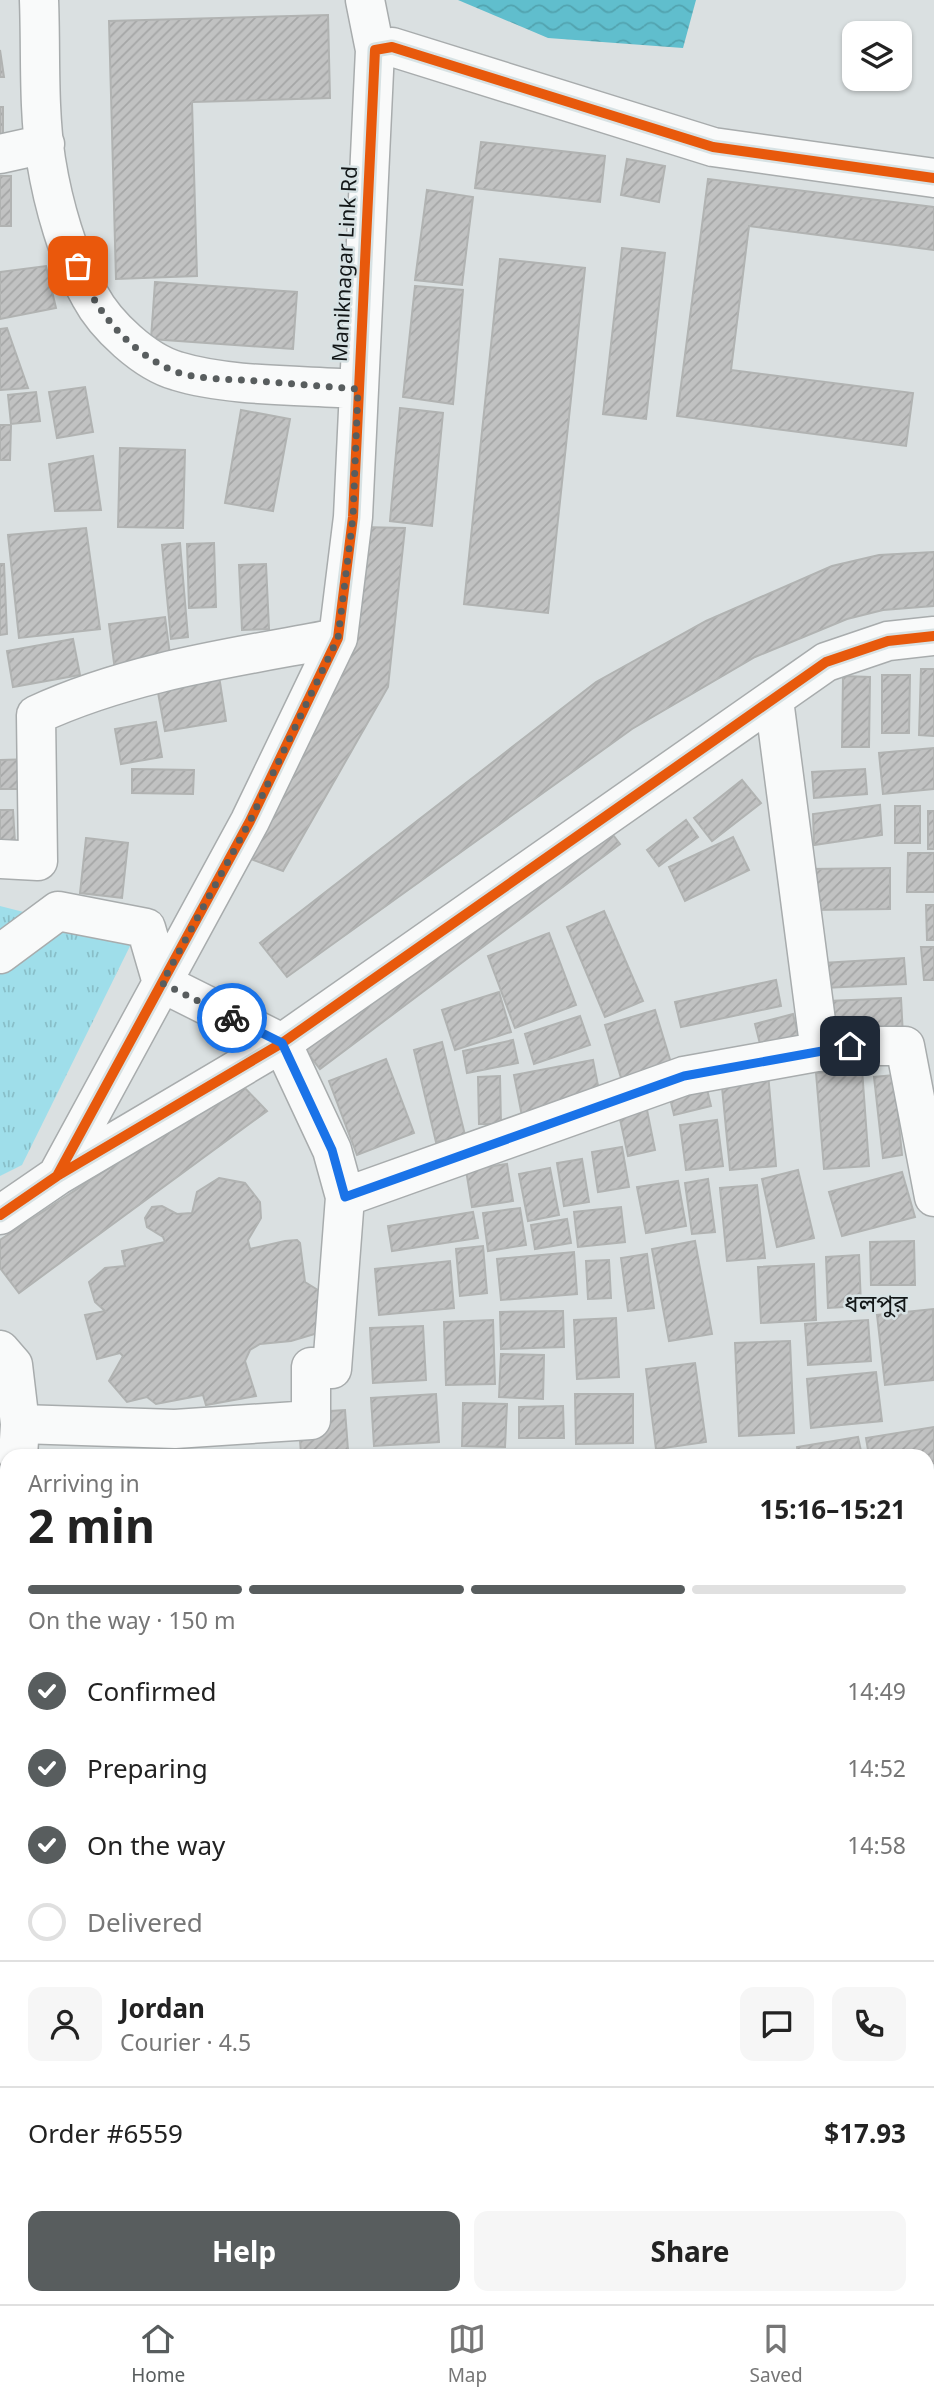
<!DOCTYPE html>
<html lang="en">
<head>
<meta charset="utf-8">
<style>
  :root { --surface:#fff; --page:#f6f6f6; --text:#222; --muted:#767676; --line:#e0e0e0; --accent:#585d5e }
  body { margin:0; font-family:"Noto Sans","Noto Sans Bengali",sans-serif; background:var(--page); color:var(--text); height:100vh; display:flex; flex-direction:column; font-size:26px; white-space:nowrap }
  * { box-sizing:border-box; margin:0 }
  p { font-size:23px; color:var(--muted) }
  .icon { flex:none; width:38px; height:38px; fill:none; stroke:currentColor; stroke-width:2; stroke-linecap:round; stroke-linejoin:round }
  .map { position:relative; flex:1; overflow:hidden }
  .sheet { position:absolute; left:0px; top:1449px; width:934px; height:856px; display:flex; flex-direction:column; background:var(--surface); border-radius:21px 21px 0 0; box-shadow:0 2px 5px #0004 }
  .sheet>* { flex:none }
  .controls { position:absolute; left:842px; top:21px; display:grid; gap:14px }
  .controls a { display:grid; place-items:center; width:70px; height:70px; border-radius:14px; background:var(--surface); box-shadow:0 2px 5px #0004; font-size:35px }
  .pin { position:absolute; display:grid; place-items:center; width:60px; height:60px; color:#fff; margin:-30px; border-radius:14px; box-shadow:0 4px 10px #0006 }
  .courier { position:absolute; display:grid; place-items:center; width:70px; height:70px; margin:-35px; border:5px solid #1a73e8; border-radius:50%; background:#fff; color:#222; box-shadow:0 2px 9px #0007 }
  .headline em { font-style:normal; font-weight:700 }
  .headline div { display:flex; flex-direction:column-reverse }
  .headline { display:flex; align-items:center; justify-content:space-between; height:119px; padding:0 28px }
  h1 { font-size:46px; font-weight:700; line-height:52px }
  .bar { display:grid; grid-template-columns:repeat(4,1fr); gap:10px 7px; align-content:center; height:84px; padding:0 28px }
  .bar i { height:9px; border-radius:5px; background:var(--line) }
  .bar .selected { background:var(--accent) }
  .bar p { grid-column:span 4 }
  .line { display:flex; align-items:center; gap:18px; padding:0 28px; border-top:2px solid var(--line) }
  .line div { flex:1 }
  .round { display:grid; place-items:center; flex:none; width:74px; height:74px; border-radius:14px; background:var(--page) }
  ol { padding:0 28px; list-style:none }
  li { display:flex; align-items:center; gap:21px; height:77px }
  li p { margin-inline-start:auto }
  li .icon { padding:7px; border-radius:50%; background:var(--accent); color:#fff; stroke-width:4 }
  li:last-child { color:var(--muted) }
  li i { width:38px; height:38px; border:4px solid var(--line); border-radius:50% }
  .cta { display:flex; gap:14px; margin-top:auto; padding:14px 28px }
  .cta a { flex:1; height:80px; border-radius:14px; background:var(--accent); color:#fff; font-size:28px; font-weight:700; line-height:80px; text-align:center }
  .cta a+a { background:var(--page); color:var(--text) }
  .tab-bar { display:flex; justify-content:space-around; align-items:center; height:98px; border-top:2px solid var(--line); background:var(--surface); font-size:19px; color:var(--muted) }
  .tab-bar a { display:grid; justify-items:center; gap:4px }
  .tab-bar .selected { color:var(--accent) }
  .map>svg:first-child { display:block }
</style>
</head>
<body>
<div class="map">
<svg width="934" height="2304" viewBox="0 0 934 2304">
  <defs>
    <pattern id="grass-tufts" width="24" height="20" patternUnits="userSpaceOnUse" patternTransform="scale(1.75)"><rect width="24" height="20" fill="#9fdeea"/><path d="M3 7l-1-3M5 7V3M7 7l1-3M15 17l-1-3M17 17v-4M19 17l1-3" fill="none" stroke="#88bec8"/></pattern>
    <pattern id="water-waves" width="16" height="10" patternUnits="userSpaceOnUse" patternTransform="scale(1.75)"><rect width="16" height="10" fill="#60becd"/><path d="M0 5q4-4 8 0t8 0" fill="none" stroke="#52a3af"/></pattern>
    <pattern id="building-hatch" width="6" height="6" patternUnits="userSpaceOnUse" patternTransform="scale(1.75)"><rect width="6" height="6" fill="#c1c2c2"/><path d="M-1 1l2-2M0 6l6-6M5 7l2-2" fill="none" stroke="#a5a6a6"/></pattern>
  </defs>
  <rect width="100%" height="100%" fill="#dae0e1"/>
  <path fill="url(#grass-tufts)" d="M0,906L133,940L22,1165L0,1176Z"/>
  <path fill="url(#water-waves)" d="M458,0H696L683,48L548,38Z"/>
  <path fill="url(#building-hatch)" stroke="#b1b3b2" stroke-width="2" d="M328,15L330,98L192,102L197,276L116,279L109,21Z
    M0,50L4,77H0Z
    M0,107H3V154H0Z
    M481,142L605,156L600,202L475,188Z
    M627,159L665,166L659,202L621,195Z
    M0,176H11V226H0Z
    M708,179L934,207V250L749,226L731,370L913,393L906,446L677,416Z
    M427,190L473,197L462,285L415,280Z
    M622,248L665,253L646,419L603,414Z
    M500,259L585,268L548,613L464,604Z
    M46,266L56,308L0,319V272Z
    M155,282L297,292L293,349L151,339Z
    M415,286L463,290L453,404L403,397Z
    M7,328L28,388L0,390V329Z
    M85,387L93,432L57,438L49,392Z
    M36,392L40,421L11,424L8,395Z
    M400,408L443,413L432,526L390,521Z
    M241,410L290,419L273,511L225,503Z
    M0,425H11L10,460H0Z
    M120,448L185,450L183,528L118,527Z
    M93,456L101,510L55,511L49,464Z
    M360,527L405,528L388,687L283,871L237,854Z
    M86,528L100,629L19,638L8,535Z
    M180,543L188,637L171,639L162,545Z
    M214,543L216,607L189,608L187,544Z
    M934,552V606L883,610L847,619L755,657L632,729L287,977L260,943L596,682L706,621L832,566L879,555Z
    M0,564H4L7,634L0,635Z
    M266,564L269,629L242,630L239,565Z
    M165,617L172,670L116,678L109,624Z
    M73,639L80,675L13,687L7,651Z
    M921,669H934V736L919,735Z
    M882,675H910L909,733H882Z
    M219,676L226,721L165,731L157,687Z
    M843,676L870,677L869,747H842Z
    M156,722L162,757L121,764L115,729Z
    M934,748V789L883,794L879,753Z
    M32,759V789H0V760Z
    M132,769L194,770L193,794L132,793Z
    M865,769L867,794L814,798L812,772Z
    M742,780L761,803L712,841L694,818Z
    M880,805L882,835L814,845L813,814Z
    M895,806H920V843H895Z
    M0,810H13L15,843L0,844Z
    M928,811H934V849H928Z
    M597,814L620,844L320,1069L297,1039Z
    M686,820L698,837L659,866L647,850Z
    M733,837L749,870L685,901L669,867Z
    M86,838L128,843L122,898L80,893Z
    M908,853H934V892H907Z
    M890,868V909L809,910L808,869Z
    M926,905H934V940H927Z
    M604,911L643,1001L605,1017L567,927Z
    M549,933L576,1005L515,1028L488,956Z
    M921,947H934V980H924Z
    M904,958L906,984L824,988L823,963Z
    M776,980L781,1006L681,1027L675,1002Z
    M499,992L511,1032L455,1050L442,1010Z
    M901,998L903,1036L804,1039L802,1002Z
    M655,1010L672,1066L622,1081L605,1025Z
    M793,1014L801,1047L763,1056L755,1024Z
    M580,1016L590,1045L534,1064L525,1034Z
    M513,1040L518,1063L467,1073L463,1051Z
    M442,1042L465,1135L436,1142L414,1050Z
    M386,1059L414,1133L357,1155L329,1081Z
    M593,1060L601,1101L522,1116L514,1075Z
    M862,1069L869,1166L824,1169L816,1073Z
    M768,1073L776,1166L730,1170L721,1077Z
    M894,1075L902,1155L883,1158L874,1077Z
    M500,1076L501,1124H479L478,1077Z
    M705,1081L711,1106L674,1115L668,1090Z
    M239,1082L267,1111L19,1293L0,1268V1240Z
    M646,1105L655,1150L628,1156L618,1110Z
    M717,1120L723,1166L686,1170L680,1125Z
    M622,1147L629,1187L598,1192L592,1152Z
    M582,1159L589,1202L564,1206L557,1163Z
    M507,1164L513,1201L472,1207L466,1170Z
    M550,1168L559,1215L528,1221L519,1174Z
    M798,1170L814,1238L777,1247L762,1179Z
    M902,1172L915,1217L842,1236L829,1192Z
    M219,1178L245,1183L260,1202L261,1218L248,1240L250,1249L285,1241L297,1240L300,1243L305,1282L321,1292L318,1333L291,1341L260,1344L250,1350L245,1361L256,1396L206,1405L203,1395L156,1404L147,1397L127,1402L109,1381L123,1356L120,1353L97,1359L85,1315L105,1311L95,1302L89,1282L105,1268L125,1266L122,1251L165,1242L163,1237L147,1227L145,1218L152,1207L162,1206L177,1214L192,1213L197,1192Z
    M708,1179L715,1232L692,1234L685,1183Z
    M678,1181L686,1226L646,1233L637,1187Z
    M757,1185L765,1258L727,1261L720,1188Z
    M621,1207L625,1242L578,1247L574,1212Z
    M520,1208L526,1245L488,1251L483,1213Z
    M473,1212L478,1238L392,1251L388,1226Z
    M567,1219L571,1243L535,1249L531,1225Z
    M695,1241L712,1334L669,1341L652,1249Z
    M914,1241L915,1285H871L870,1242Z
    M483,1246L487,1293L460,1296L456,1249Z
    M574,1252L577,1294L501,1300L497,1259Z
    M647,1254L654,1308L628,1311L621,1258Z
    M859,1255L861,1306L828,1308L826,1257Z
    M609,1260L611,1298L588,1299L586,1261Z
    M450,1261L454,1308L379,1315L375,1269Z
    M814,1264L816,1320L761,1323L758,1267Z
    M933,1309L934,1380L885,1385L877,1315Z
    M563,1311L564,1347L501,1349L500,1312Z
    M616,1318L619,1377L577,1379L574,1320Z
    M493,1320L495,1384L446,1385L444,1322Z
    M868,1320L871,1361L808,1365L805,1324Z
    M423,1326L426,1380L373,1383L370,1328Z
    M790,1341L794,1433L739,1436L735,1343Z
    M501,1354L544,1355L543,1399L499,1397Z
    M695,1363L706,1442L656,1449L646,1369Z
    M876,1372L882,1421L811,1428L807,1379Z
    M436,1394L439,1442L374,1446L371,1398Z
    M575,1394H633V1443L576,1444Z
    M463,1403L507,1404L505,1447L462,1446Z
    M563,1406L564,1438H519V1407Z
    M345,1410L348,1450L301,1454L298,1413Z
    M934,1427V1463L928,1464V1456H869L866,1438Z
    M858,1437L862,1456H798L797,1447Z
    M572,1454V1456H522V1455Z
    M934,1471V1507L928,1508V1472Z
    M934,1518V1542L928,1543V1519Z
    M934,1548V1575L928,1577V1549Z
    M934,1603V1657L928,1617V1604Z
    M934,1667V1710L928,1711V1668Z
    M928,1793H934V1830L929,1831Z
    M0,1808H7V1883L0,1882Z
    M930,1848H934V1900H930Z
    M928,1908H934V1950H928Z
    M928,1963H934V1988H928Z
    M928,1999H934V2043H928Z
    M934,2054V2113L928,2114V2055Z
    M0,2079H7V2115H0Z
    M0,2122H7V2160H0Z
    M928,2133H934V2178L928,2179Z
    M0,2169H7V2230L0,2229Z
    M932,2185H934V2216H932Z
    M0,2244H7V2275H0Z
    M934,2260V2304H908L907,2298H928V2261Z
    M1,2291H7V2298H74V2304H0Z
    M283,2298H302V2304H283Z
    M306,2298H323V2304H306Z
    M348,2298H394V2304H349Z
    M468,2298H508L509,2304H469Z
    M517,2298H575L576,2304H517Z
    M593,2298H620V2304H593Z
    M627,2298H677V2304H627Z
    M686,2298H730L731,2304H687Z
    M782,2298H888V2304H782Z"/>
  <g fill="none" stroke-linecap="round" stroke-linejoin="round">
    <g stroke="#a8acad" stroke-width="41">
      <path id="minor" d="M39,0C41,52 38,108 46,160C53,204 68,257 90,296C106,326 145,362 177,371C229,387 303,385 358,389
        M375,50L392,47L713,147L934,178
        M0,154L45,144
        M774,700L820,1052
        M0,859L38,861L36,715C131,671 237,657 338,638
        M0,954L58,911L146,928L162,983L282,1043L332,1150L345,1197L332,1369L311,1367V1420L175,1429L20,1424
        M57,1176L250,821L338,638L353,517L375,50L365,0
        M345,1197L684,1076L850,1046H905L934,1197
        M0,1215L57,1176L282,1043L826,662L888,641L934,636
        M928,1587L934,1585
        M0,1703L7,1704
        M0,2068H7
        M928,2118H934
        M746,2298V2304"/>
    </g>
    <g stroke="#a8acad" stroke-width="41">
      <path id="major" d="M0,1350L13,1365L20,1424L18,1456
        M0,1646L7,1576"/>
    </g>
    <use href="#minor" stroke="#f9fafa" stroke-width="38"/>
    <use href="#major" stroke="#f9fafa" stroke-width="38"/>
    <g stroke="#d7e2e4" stroke-width="15">
      <path id="cycleway" d="M57,1176L250,821L338,638L353,517L375,50L392,47L713,147L934,178
        M0,1215L57,1176L282,1043L826,662L888,641L934,636"/>
    </g>
    <use href="#cycleway" stroke="#e8590c" stroke-width="10"/>
  </g>
  <g fill="none" stroke-linecap="round" stroke-linejoin="round">
    <path stroke="#585d5e" stroke-width="7" stroke-dasharray="0 12.6" d="M78,266C95,311 129,352 174,371C195,379 222,379 244,380C282,383 320,386 358,389L353,517L338,638L250,821L162,983L232,1018"/>
    <path stroke="#1a73e8" stroke-width="9" d="M232,1018L282,1043L332,1150L345,1197L684,1076L850,1046"/>
  </g>
  <g text-anchor="middle" stroke-width="5" stroke-linejoin="round" paint-order="stroke">
    <g font-size="21" fill="#121617" stroke="#d7e2e4">
      <text transform="translate(345 264) rotate(-87)" y="7">Maniknagar Link Rd</text>
    </g>
    <g font-size="24" fill="#121617" stroke="#d7e2e4">
      <text x="876" y="1312">ধলপুর</text>
    </g>
  </g>
</svg>
<div class="controls">
<a><svg class="icon" aria-label="layers" viewBox="0 0 24 24"><path d="M12 4l9 5-9 5-9-5zM3 14l9 5 9-5"/></svg></a>
</div>
<div class="pin" style="left:78px;top:266px;background:#ea580c"><svg class="icon" aria-label="bag" viewBox="0 0 24 24"><path d="M5 8h14l-1 12H6zM9 8a3 3 0 0 1 6 0"/></svg></div>
<div class="pin" style="left:850px;top:1046px;background:#1f2937"><svg class="icon" aria-label="home" viewBox="0 0 24 24"><path d="M3 11l9-7 9 7M6 9v11h12V9"/></svg></div>
<div class="courier" style="left:232px;top:1018px"><svg class="icon" aria-label="bike" viewBox="0 0 24 24"><circle cx="6" cy="16" r="4"/><circle cx="18" cy="16" r="4"/><path d="M6 16l4-8h5l3 8M10 8l3 8H6M13 5h3"/></svg></div>
<section class="sheet">
<div class="headline"><div><h1>2 min</h1><p>Arriving in</p></div><em>15:16–15:21</em></div>
<div class="bar"><i class="selected"></i><i class="selected"></i><i class="selected"></i><i></i><p>On the way · 150 m</p></div>
<ol>
<li><svg class="icon" aria-label="check" viewBox="0 0 24 24"><path d="M5 12l5 5 9-10"/></svg>Confirmed<p>14:49</p></li>
<li><svg class="icon" aria-label="check" viewBox="0 0 24 24"><path d="M5 12l5 5 9-10"/></svg>Preparing<p>14:52</p></li>
<li><svg class="icon" aria-label="check" viewBox="0 0 24 24"><path d="M5 12l5 5 9-10"/></svg>On the way<p>14:58</p></li>
<li><i></i>Delivered</li>
</ol>
<div class="line" style="height:126px"><a class="round"><svg class="icon" aria-label="person" viewBox="0 0 24 24"><circle cx="12" cy="8" r="4"/><path d="M4 21q1-7 8-7t8 7"/></svg></a><div><b>Jordan</b><p>Courier · 4.5</p></div><a class="round"><svg class="icon" aria-label="chat" viewBox="0 0 24 24"><path d="M4 5h16v11H9l-5 4z"/></svg></a><a class="round"><svg class="icon" aria-label="phone" viewBox="0 0 24 24"><path d="M5 4h4l2 5-3 2q2 4 5 5l2-3 5 2v4C11 20 4 13 5 4z"/></svg></a></div>
<div class="line" style="height:91px"><div>Order #6559</div><b>$17.93</b></div>
<div class="cta"><a>Help</a><a>Share</a></div>
</section>
</div>
<nav class="tab-bar">
<a class="selected"><svg class="icon" aria-label="home" viewBox="0 0 24 24"><path d="M3 11l9-7 9 7M6 9v11h12V9"/></svg>Home</a>
<a><svg class="icon" aria-label="map" viewBox="0 0 24 24"><path d="M3 6l6-2 6 2 6-2v14l-6 2-6-2-6 2zM9 4v14M15 6v14"/></svg>Map</a>
<a><svg class="icon" aria-label="saved" viewBox="0 0 24 24"><path d="M7 4h10v16l-5-4-5 4z"/></svg>Saved</a>
</nav>
</body>
</html>
